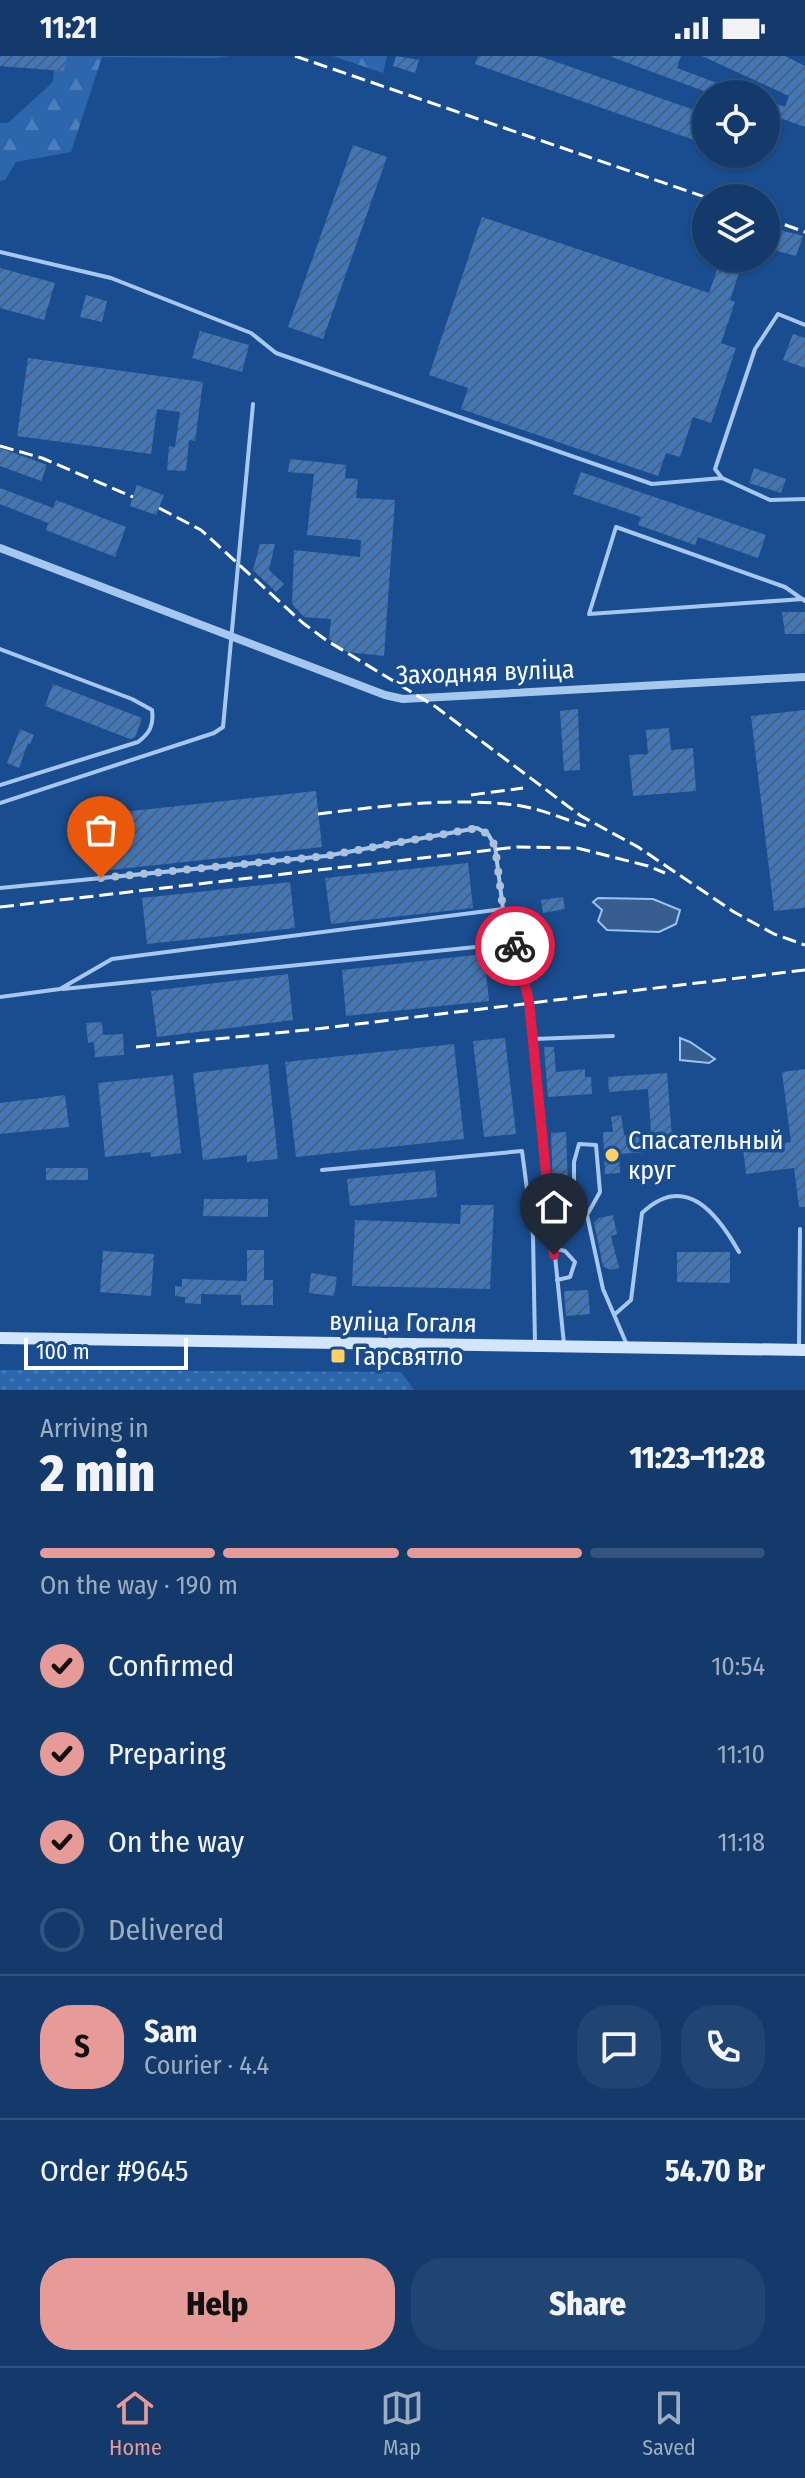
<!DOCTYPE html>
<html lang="en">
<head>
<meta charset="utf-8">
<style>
  :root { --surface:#133a6b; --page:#204573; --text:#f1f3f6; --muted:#9dadc1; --line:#32547e; --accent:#e69b98 }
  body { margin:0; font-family:"Fira Sans Condensed",sans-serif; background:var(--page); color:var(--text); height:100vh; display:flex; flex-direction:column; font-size:30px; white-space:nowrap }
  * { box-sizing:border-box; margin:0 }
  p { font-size:26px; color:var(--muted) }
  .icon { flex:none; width:44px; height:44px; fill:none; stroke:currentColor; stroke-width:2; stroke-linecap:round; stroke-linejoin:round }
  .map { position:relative; height:1334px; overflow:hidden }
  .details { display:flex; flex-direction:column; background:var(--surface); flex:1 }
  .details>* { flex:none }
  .fabs { position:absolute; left:692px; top:24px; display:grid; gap:16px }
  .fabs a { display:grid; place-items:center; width:88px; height:88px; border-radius:50%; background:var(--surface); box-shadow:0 2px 6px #0004,0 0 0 2px var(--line); font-size:40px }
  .scale { position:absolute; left:24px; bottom:20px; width:164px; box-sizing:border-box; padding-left:8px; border:4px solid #fff; border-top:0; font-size:22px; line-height:28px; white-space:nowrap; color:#fff; -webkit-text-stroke:6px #194d8f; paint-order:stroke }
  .pin { position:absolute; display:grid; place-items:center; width:68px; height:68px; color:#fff; margin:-82px -34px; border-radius:50% 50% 50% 0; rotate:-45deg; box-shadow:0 0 8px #0007 }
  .pin .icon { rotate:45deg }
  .courier { position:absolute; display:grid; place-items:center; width:80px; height:80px; margin:-40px; border:6px solid #e11d48; border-radius:50%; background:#fff; color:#222; box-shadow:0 2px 10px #0007 }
  .overview em { font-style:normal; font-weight:800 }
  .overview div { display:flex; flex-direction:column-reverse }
  .overview { display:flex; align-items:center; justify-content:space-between; height:136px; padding:0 40px }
  h1 { font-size:52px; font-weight:800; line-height:60px }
  .bar { display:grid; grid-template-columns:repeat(4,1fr); gap:12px 8px; align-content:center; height:96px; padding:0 40px }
  .bar i { height:10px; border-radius:6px; background:var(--line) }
  .bar .selected { background:var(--accent) }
  .bar p { grid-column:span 4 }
  .line { display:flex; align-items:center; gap:20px; padding:0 40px; border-top:2px solid var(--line) }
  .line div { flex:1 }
  .round { display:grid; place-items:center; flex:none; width:84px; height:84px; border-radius:32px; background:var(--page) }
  ol { padding:0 40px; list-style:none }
  li { display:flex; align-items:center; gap:24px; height:88px }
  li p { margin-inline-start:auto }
  li .icon { padding:8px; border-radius:50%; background:var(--accent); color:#111; stroke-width:4 }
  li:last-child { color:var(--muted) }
  li i { width:44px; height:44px; border:4px solid var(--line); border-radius:50% }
  .primary-button { display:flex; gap:16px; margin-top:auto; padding:16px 40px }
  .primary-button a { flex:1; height:92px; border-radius:32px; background:var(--accent); color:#111; font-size:32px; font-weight:800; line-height:92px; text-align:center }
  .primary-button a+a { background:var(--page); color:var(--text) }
  .status { display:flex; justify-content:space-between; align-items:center; height:56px; padding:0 40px; background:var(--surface); direction:ltr }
  .status svg { height:22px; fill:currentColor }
  .dock { display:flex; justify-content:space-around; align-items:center; height:112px; border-top:2px solid var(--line); background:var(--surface); font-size:22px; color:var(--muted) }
  .dock a { display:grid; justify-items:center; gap:4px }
  .dock .selected { color:var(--accent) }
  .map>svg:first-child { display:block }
</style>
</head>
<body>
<div class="status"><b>11:21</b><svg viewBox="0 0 49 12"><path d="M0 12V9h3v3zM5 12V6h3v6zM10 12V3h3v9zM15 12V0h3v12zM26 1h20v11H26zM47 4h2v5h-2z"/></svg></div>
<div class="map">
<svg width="805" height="1334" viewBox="0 0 805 1334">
  <defs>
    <pattern id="grass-dots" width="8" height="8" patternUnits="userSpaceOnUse" patternTransform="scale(2)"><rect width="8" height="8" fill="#2c67ad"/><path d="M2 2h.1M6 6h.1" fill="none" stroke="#4c7eb9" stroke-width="1.8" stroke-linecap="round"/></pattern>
    <pattern id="forest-firs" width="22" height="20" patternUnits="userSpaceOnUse" patternTransform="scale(2)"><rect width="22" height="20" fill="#2c67ad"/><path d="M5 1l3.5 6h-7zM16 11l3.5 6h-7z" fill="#4c7eb9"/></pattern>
    <pattern id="building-hatch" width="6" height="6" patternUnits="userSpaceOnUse" patternTransform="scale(2)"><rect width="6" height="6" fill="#4277b7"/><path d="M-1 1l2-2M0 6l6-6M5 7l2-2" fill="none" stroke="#476282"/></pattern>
  </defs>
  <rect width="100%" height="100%" fill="#194d8f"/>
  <path fill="url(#grass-dots)" d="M0,1314L401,1316L414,1334H0Z"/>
  <path fill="url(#forest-firs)" d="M55,0H229L214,2L102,1L71,96L16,106L5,124L0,125V67H8L53,26Z
    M333,0H387L383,17Z"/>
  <path fill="#375e8e" stroke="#99c3f1" stroke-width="2" d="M598,842L653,843L680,854L676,868L659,876L607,874L598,865L602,854L593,846Z
    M680,982L690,986L715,1003L709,1007L680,1004Z"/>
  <path fill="url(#building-hatch)" d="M0,0H67L64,15L0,10Z
    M396,0L419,4L415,17L393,10Z
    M478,0H539L706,58V70L700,86L475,8Z
    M609,0H681L677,12L746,38H712Z
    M702,0H785L805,10V71L766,57V44L785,51L789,40Z
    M353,89L387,101L323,283L288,271Z
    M482,161L709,237L721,202H744L730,244L735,246L721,287L736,292L711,367L693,361L680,401L666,397L658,420L461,353L468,332L429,319Z
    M772,172L803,180L796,200L766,192Z
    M0,212L55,227L44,264L0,252Z
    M86,239L107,245L102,266L80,261Z
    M200,275L249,289L242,316L192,302Z
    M793,278L805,282V312L783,304Z
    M28,302L203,326L195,385L189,384L186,415L167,414L169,390L175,391L180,356L157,353L151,398L17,380Z
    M0,392L47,409L41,425L0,410Z
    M290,403L346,409L345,422L358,423L356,442L395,444L384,600L347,596L329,583L331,563L304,561L292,548L294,494L360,501L361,484L307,479L314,418L288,416Z
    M754,412L786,423L781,437L749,427Z
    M581,416L766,479L758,502L698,481L695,489L638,469L641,461L573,438Z
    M137,429L164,439L156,459L130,450Z
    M0,432L53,452L56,444L126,471L115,501L46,474L48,467L0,448Z
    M260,488H275L269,514L284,528L276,536L253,514Z
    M782,556H805V578H785Z
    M53,628L142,662L135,682L130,683L45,650Z
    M578,653L580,714L564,715L560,655Z
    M805,654V852L774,855L751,660Z
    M669,672L671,694L693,692L696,735L633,740L629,699L648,698L646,674Z
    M20,673L34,679L30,688L28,687L19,712L7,707Z
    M316,735L322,791L110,814L104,758Z
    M468,807L473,852L331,868L325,822Z
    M290,826L295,872L147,888L142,842Z
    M563,841L565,853L543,857L541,844Z
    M484,898L489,945L346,960L342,914Z
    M288,918L293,964L157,981L151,935Z
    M102,966L103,979L123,978L124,999L95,1001L94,986L88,987L86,967Z
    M505,982L516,1078L484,1081L473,985Z
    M454,988L464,1083L296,1101L285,1006Z
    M544,991H554L556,1016L585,1013V1021H591L592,1038L548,1041Z
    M268,1008L278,1103L247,1106V1099L203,1104L193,1017Z
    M805,1013V1151H799L794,1112L746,1118L743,1092L791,1086L782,1016Z
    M667,1017L673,1094L619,1098L620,1117L605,1118L603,1076H613L611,1061L621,1059L624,1079L651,1077L648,1033L609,1036L608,1021Z
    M173,1019L181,1097L151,1101L150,1096L105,1101L98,1027Z
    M65,1039L69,1071L0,1078V1047Z
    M566,1076L568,1132L553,1133L551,1077Z
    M46,1112H88V1124H46Z
    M435,1114L437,1141L350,1150L347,1123Z
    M204,1143H268V1161L203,1160Z
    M461,1149H494L490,1233L352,1230L355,1164L460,1168Z
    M613,1159L617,1178L611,1180L619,1212L610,1214L603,1210L594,1167L599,1162Z
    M247,1194H264V1224H273V1249H241V1239L201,1238V1248L185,1247V1241L175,1240V1230L182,1231V1223L247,1225Z
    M103,1195L154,1198L151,1240L100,1236Z
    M677,1196H730V1227L677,1226Z
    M311,1217L337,1221L334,1240L309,1237Z
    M588,1234L590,1258L566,1260L564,1235Z"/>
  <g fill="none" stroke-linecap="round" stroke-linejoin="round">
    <path stroke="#a6c8ef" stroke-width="4" d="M0,196L111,222L251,277L276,297L652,428L722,422
      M805,269L778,258L755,293L715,413L722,422L770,444L805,443
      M803,543L589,558L616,471L785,531L805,545
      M0,593L132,643L152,654C154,669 150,677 138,686L0,729
      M0,747L214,677L223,671L253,348
      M0,832L326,800L477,772L488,778L495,790L503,853L529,945L564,1288
      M63,933L514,887
      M0,941L60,933L112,903L503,853
      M533,983L613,980
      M322,1114L522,1095L533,1179L535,1288
      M587,1159L600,1136L596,1089L579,1088L574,1106V1144L587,1159L603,1233L627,1289
      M553,1192L565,1195L575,1206L570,1221L557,1224
      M614,1259L631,1244L642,1157C685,1116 717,1157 739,1196
      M799,1291L800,1173"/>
    <path stroke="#a6c8ef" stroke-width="8" d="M0,492L385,639L403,643L805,621"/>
    <path stroke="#d3e5fa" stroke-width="12" d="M0,1282L805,1294"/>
    <path stroke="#fff" stroke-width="3" stroke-dasharray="14 6" stroke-linecap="butt" d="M295,0L708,142
      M766,162L805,176
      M0,390L42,402L133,441
      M159,452L201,474L303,567L326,584L436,651L581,760L638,791L734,856L774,878L805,889
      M471,739L523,732
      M318,758C383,750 450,741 515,749C539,752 564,763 586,770
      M0,851L517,791L577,792L648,810L665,817
      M136,991L316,973L805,914"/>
  </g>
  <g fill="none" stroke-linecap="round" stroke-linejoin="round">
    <path stroke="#aec1d8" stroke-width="8" stroke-dasharray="0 14.4" d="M101,822L326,800L477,772L488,778L495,790L503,853L515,890"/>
    <path stroke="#e11d48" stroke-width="10" d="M515,890L529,945L554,1199"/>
  </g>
  <g fill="#ffd164" stroke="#194d8f" stroke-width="3">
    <circle cx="612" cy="1099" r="8"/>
    <rect x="330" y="1292" width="16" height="16" rx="4"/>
  </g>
  <g text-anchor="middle" stroke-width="7" stroke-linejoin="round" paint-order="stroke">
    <g font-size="26" fill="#fff" stroke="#194d8f">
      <text transform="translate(485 616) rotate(-2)" y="9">Заходняя вуліца</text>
      <text transform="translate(403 1266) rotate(1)" y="9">вуліца Гогаля</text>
    </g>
    <g font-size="26" fill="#fff" stroke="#194d8f" text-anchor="start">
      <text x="628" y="1093">Спасательный<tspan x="628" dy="30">круг</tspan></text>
      <text x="354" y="1309">Гарсвятло</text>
    </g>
  </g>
</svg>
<div class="fabs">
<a><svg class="icon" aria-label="locate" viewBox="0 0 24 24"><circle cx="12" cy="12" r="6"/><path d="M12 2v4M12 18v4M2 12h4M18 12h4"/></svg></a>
<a><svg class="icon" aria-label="layers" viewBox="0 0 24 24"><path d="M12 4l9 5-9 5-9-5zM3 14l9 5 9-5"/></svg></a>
</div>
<div class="scale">100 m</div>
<div class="pin" style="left:101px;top:822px;background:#ea580c"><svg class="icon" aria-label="bag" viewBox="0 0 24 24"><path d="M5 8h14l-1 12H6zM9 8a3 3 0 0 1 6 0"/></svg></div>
<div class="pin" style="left:554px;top:1199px;background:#1f2937"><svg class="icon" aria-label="home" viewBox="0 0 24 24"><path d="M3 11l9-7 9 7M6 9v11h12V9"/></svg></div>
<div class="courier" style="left:515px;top:890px"><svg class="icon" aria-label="bike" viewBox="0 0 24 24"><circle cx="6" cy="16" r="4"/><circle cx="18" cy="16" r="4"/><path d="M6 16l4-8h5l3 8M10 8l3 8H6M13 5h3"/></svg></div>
</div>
<section class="details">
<div class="overview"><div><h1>2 min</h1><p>Arriving in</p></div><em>11:23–11:28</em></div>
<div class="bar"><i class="selected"></i><i class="selected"></i><i class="selected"></i><i></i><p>On the way · 190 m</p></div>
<ol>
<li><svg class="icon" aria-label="check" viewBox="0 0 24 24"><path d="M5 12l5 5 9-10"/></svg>Confirmed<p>10:54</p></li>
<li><svg class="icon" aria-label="check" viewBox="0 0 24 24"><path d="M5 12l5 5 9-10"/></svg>Preparing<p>11:10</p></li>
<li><svg class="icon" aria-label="check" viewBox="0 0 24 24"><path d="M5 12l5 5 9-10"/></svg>On the way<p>11:18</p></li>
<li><i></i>Delivered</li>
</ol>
<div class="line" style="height:144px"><b class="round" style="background:var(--accent);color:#111">S</b><div><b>Sam</b><p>Courier · 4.4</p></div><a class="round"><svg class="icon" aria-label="chat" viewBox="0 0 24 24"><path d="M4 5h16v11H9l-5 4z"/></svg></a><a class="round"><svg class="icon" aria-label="phone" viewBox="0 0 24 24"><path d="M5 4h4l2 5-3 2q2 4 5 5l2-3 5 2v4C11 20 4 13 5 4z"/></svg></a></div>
<div class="line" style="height:104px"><div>Order #9645</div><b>54.70 Br</b></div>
<div class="primary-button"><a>Help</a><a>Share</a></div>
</section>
<nav class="dock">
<a class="selected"><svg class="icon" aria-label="home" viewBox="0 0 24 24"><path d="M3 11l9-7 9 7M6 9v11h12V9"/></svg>Home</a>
<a><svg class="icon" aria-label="map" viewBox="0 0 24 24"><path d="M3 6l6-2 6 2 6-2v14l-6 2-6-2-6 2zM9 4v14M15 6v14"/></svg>Map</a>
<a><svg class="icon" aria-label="saved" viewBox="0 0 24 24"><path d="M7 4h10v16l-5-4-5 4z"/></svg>Saved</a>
</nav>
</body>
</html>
